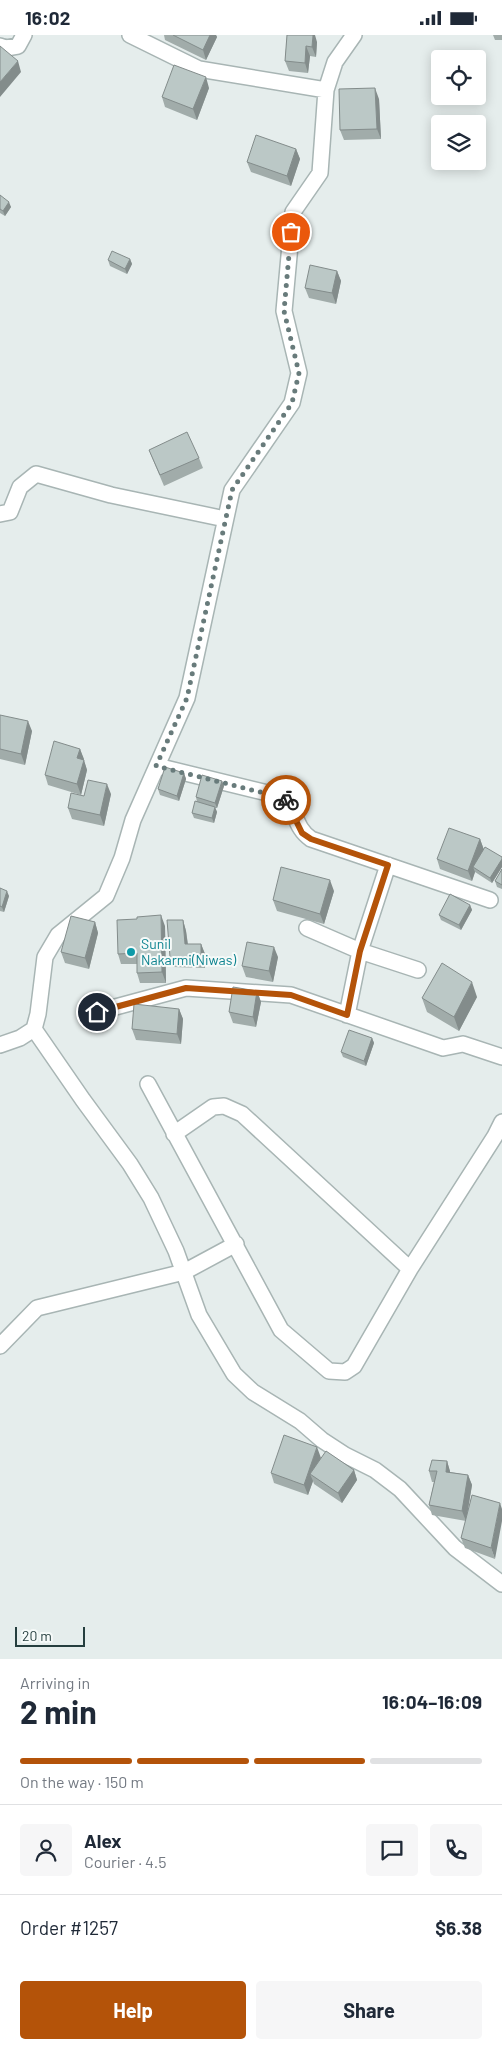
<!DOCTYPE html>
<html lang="en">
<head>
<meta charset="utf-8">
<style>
  :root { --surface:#fff; --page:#f6f6f7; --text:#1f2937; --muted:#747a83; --line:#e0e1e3; --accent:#b45309 }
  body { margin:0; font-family:Barlow,sans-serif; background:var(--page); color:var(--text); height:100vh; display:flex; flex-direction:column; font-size:19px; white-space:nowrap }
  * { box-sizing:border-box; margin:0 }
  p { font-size:16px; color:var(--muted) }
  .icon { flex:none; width:28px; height:28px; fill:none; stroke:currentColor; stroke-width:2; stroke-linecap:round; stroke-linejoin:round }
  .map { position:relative; height:1624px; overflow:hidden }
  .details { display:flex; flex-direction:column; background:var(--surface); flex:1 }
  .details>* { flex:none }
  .tools { position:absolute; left:431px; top:15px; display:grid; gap:10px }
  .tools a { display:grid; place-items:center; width:55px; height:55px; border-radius:5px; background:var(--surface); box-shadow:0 2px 12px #0003; font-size:25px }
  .scale { position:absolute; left:15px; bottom:12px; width:70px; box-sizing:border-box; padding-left:5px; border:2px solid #253e3e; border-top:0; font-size:14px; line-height:18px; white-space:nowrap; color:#253e3e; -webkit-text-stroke:4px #f6faf9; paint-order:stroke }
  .pin { position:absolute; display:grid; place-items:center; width:42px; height:42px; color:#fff; margin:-21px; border:2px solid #fff; border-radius:50%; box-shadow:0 1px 5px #0007 }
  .courier { position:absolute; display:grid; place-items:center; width:50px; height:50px; margin:-25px; border:4px solid #b45309; border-radius:50%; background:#fff; color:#222; box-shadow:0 1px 6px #0007 }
  .overview em { font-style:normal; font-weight:700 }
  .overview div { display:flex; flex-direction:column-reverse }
  .overview { display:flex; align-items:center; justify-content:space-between; height:85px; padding:0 20px }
  h1 { font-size:32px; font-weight:700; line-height:38px }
  .bar { display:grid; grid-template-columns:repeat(4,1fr); gap:8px 5px; align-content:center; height:60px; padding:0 20px }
  .bar i { height:6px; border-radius:4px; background:var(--line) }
  .bar .current { background:var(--accent) }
  .bar p { grid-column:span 4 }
  .line { display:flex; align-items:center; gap:12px; padding:0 20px; border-top:1px solid var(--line) }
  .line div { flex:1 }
  .round { display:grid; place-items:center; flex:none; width:52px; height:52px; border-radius:5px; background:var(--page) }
  .button { display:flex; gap:10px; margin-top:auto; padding:10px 20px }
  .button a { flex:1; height:58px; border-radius:5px; background:var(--accent); color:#fff; font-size:20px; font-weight:700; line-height:58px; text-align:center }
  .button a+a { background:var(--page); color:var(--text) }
  .status { display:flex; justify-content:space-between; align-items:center; height:35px; padding:0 25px; background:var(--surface); direction:ltr }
  .status svg { height:14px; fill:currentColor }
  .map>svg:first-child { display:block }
</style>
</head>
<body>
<div class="status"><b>16:02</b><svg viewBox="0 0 49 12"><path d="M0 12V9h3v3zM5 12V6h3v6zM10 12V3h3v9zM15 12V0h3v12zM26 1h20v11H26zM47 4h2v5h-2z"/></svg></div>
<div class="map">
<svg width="502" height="1624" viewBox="0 0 502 1624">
  <rect width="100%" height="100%" fill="#e5edec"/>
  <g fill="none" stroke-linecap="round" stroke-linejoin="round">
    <g stroke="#a8b5b4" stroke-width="18">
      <path id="minor" d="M130,0L199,34L326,55
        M0,11L6,13L18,11L24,0
        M0,479L10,477L20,452L36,439L111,460L225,484
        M165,733L280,761C298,772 292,791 311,804L490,865
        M307,893L360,916L418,935
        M97,977L186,953L291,960L443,1013L463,1009L502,1022
        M347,980L360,916L388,830
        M34,994L83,1065L130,1129L151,1163L176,1216L199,1280L234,1339L253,1357L300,1386L322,1405L345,1420L375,1435L400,1454L455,1513L502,1549
        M0,1010L20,1003L34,994L38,979L45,922L58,900L106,861L122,823L133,785L187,663L232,455L292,368L299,338L284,276L293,177L320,138L326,55L335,27L354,0
        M148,1049L281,1295L329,1336L345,1337L354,1331L410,1234L495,1101L502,1087
        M174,1099L213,1072L224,1071L242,1079L410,1234
        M0,1311L37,1273L184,1237L236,1209"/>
    </g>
    <use href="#minor" stroke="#fff" stroke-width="15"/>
  </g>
  <path fill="#a1acaa" d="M164,0H216L217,2L206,25L165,5Z
    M287,0L317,7L316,22L310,21L308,38L289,36L285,26Z
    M493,0H502V5H495Z
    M209,53L197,85L165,72L162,62Z
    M379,64L381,104L344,105L340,95Z
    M296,114L300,124L291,151L251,137L247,127Z
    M0,160L11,172L5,181L0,178Z
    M130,224L132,229L127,239L110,231L108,225Z
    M337,236L341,246L336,269L309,263L305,253Z
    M149,415L199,423L203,433L164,451L153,425Z
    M0,680L32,696L25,730L0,724Z
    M80,714L87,735L81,760L48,750L45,740Z
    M184,738L186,744L179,766L160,760L158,754Z
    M222,746L224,751L217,773H215L217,777L214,788L194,783L192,778L197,767L196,762Z
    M111,759L104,791L72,784L68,773L84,761Z
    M480,804L484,815L502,822V832L492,848L475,837L472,846L440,834L437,824Z
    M502,834V854L497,852L495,846Z
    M0,853L9,861L4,877L0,876Z
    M334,856L324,889L277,876L273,865Z
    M470,870L472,875L461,895L441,885L439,880Z
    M183,885L186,896L188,909H201L205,919V933L173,932L170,922Z
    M95,887L98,898L89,934L65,928L61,917Z
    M165,891L166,948H140L137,938V929H121L118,919Z
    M278,922L273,947L246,942L242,931Z
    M257,956L261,967L256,992L233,988L229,977Z
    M477,962L459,996L427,977L422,963Z
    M179,974L183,984L181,1009L136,1005L132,994Z
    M372,1003L374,1008L366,1031L343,1022L341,1017Z
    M321,1423L354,1435L357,1445L342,1468L314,1449L313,1446L308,1460L274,1448L271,1438Z
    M447,1426L450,1437L468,1440L472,1450L467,1481L472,1460L495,1524L465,1513L461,1503L466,1486L432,1480L429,1470L434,1447H432L429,1436Z"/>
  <path fill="#838c8b" d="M210,0H216L217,2L206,25L203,15Z
    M313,0H315L317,7L316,22L312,12Z
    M306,11L310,21L308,38L305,28Z
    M18,26L21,37L0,62V47Z
    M206,42L209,53L197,85L193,74Z
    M375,53L379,64L381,104L377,94Z
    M296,114L300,124L291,151L287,141Z
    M9,167L11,172L5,181L3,176Z
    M130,224L132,229L127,239L125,234Z
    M337,236L341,246L336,269L332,258Z
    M28,686L32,696L25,730L21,719Z
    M80,714L84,724L81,734L77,723Z
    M84,725L87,735L81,760L77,749Z
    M184,738L186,744L179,766L177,761Z
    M222,746L224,751L217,773L215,768Z
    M107,749L111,759L104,791L100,780Z
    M215,772L217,777L214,788L212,783Z
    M480,804L484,815L473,832L475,837L472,846L468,836Z
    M502,824V832L492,848L490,843Z
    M330,845L334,856L324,889L320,879Z
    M7,856L9,861L4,877L2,872Z
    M470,870L472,875L461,895L459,890Z
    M161,880L165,891L166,948L162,937Z
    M183,885L186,896L189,920L185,909Z
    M95,887L98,898L89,934L85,923Z
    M201,909L205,919V933L201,923Z
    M274,912L278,922L273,947L269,936Z
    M472,947L477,962L459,996L454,982Z
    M257,956L261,967L256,992L253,982Z
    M179,974L183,984L181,1009L177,999Z
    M372,1003L374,1008L366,1031L364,1026Z
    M317,1412L321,1423L310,1439L313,1446L308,1460L304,1450Z
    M447,1426L450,1436L449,1447L446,1437Z
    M354,1435L357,1445L342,1468L338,1458Z
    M468,1440L472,1450L466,1486L462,1476Z
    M500,1468L502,1474V1486L495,1524L491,1513Z"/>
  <path fill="#bbc8c6" stroke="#838c8b" d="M173,0H210L203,15Z
    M287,0H313L312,12L306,11L305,28L285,26Z
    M0,11L18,26L0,47Z
    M174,30L206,42L193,74L162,62Z
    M375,53L377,94L340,95L339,54Z
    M256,100L296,114L287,141L247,127Z
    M0,160L9,167L3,176L0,174Z
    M112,216L130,224L125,234L108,225Z
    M310,230L337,236L332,258L305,253Z
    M187,397L199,423L160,440L149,415Z
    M0,680L28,686L21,719L0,714Z
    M54,706L80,714L77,723L84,725L77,749L45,740Z
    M165,732L184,738L177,761L158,754Z
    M202,740L222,746L215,768L196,762Z
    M88,745L107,749L100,780L68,773L71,758L84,761Z
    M195,766L215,772L212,783L192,778Z
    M449,793L480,804L468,836L437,824Z
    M485,812L502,822V824L490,843L473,832Z
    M281,832L330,845L320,879L273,865Z
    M502,834V850L495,846Z
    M0,853L7,856L2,872L0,871Z
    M450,859L470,870L459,890L439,880Z
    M161,880L162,937L137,938V918L118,919L117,885L137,884V882Z
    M71,881L95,887L85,923L61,917Z
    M167,885H183L185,909H201V923L170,922Z
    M247,907L274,912L269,936L242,931Z
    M442,928L472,947L454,982L422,963Z
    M233,952L257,956L253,982L229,977Z
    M134,969L179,974L177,999L132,994Z
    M349,995L372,1003L364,1026L341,1017Z
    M284,1400L317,1412L304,1450L271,1438Z
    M326,1416L354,1435L338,1458L310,1439Z
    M432,1425L447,1426L446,1437L468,1440L462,1476L429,1470L437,1436H429Z
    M472,1460L500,1468L491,1513L461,1503Z"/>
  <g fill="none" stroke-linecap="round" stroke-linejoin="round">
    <path stroke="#687b7b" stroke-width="5" stroke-dasharray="0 9" d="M286,765L280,762L156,731L187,663L232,455L292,368L299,338L284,276L291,197"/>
    <path stroke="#b45309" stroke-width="6" d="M97,977L186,953L291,960L347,980L360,916L388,830L311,804L302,798L286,765"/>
  </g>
  <circle fill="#0f9aa8" stroke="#f6faf9" stroke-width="2" cx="131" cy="917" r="5"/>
  <g text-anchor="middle" stroke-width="4" stroke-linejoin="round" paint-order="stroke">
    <g font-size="14" fill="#0d838f" stroke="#f6faf9" text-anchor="start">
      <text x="141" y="914">Sunil<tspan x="141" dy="16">Nakarmi(Niwas)</tspan></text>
    </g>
  </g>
</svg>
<div class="tools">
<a><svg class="icon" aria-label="locate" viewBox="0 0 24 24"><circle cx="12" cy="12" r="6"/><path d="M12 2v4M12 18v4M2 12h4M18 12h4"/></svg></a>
<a><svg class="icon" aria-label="layers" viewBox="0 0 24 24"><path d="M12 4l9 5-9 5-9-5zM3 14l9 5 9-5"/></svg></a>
</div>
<div class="scale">20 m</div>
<div class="pin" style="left:291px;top:197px;background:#ea580c"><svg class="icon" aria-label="bag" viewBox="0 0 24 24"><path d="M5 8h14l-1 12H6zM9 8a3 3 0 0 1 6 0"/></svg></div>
<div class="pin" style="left:97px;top:977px;background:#1f2937"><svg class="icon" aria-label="home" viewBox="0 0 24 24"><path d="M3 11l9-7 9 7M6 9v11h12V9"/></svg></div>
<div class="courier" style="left:286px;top:765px"><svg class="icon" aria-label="bike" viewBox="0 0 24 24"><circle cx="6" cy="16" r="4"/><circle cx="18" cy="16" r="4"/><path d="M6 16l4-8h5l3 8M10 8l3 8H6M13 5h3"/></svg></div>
</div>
<section class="details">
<div class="overview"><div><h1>2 min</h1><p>Arriving in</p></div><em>16:04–16:09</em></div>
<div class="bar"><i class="current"></i><i class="current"></i><i class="current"></i><i></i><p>On the way · 150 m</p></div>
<div class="line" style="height:90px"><a class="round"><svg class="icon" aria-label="person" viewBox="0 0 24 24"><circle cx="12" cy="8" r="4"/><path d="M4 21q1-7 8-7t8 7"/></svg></a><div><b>Alex</b><p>Courier · 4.5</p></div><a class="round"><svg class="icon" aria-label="chat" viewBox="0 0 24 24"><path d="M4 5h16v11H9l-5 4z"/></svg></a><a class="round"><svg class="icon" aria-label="phone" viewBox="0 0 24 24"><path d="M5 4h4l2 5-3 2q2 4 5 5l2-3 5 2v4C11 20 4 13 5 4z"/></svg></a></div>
<div class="line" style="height:65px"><div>Order #1257</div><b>$6.38</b></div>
<div class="button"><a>Help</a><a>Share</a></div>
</section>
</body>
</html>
